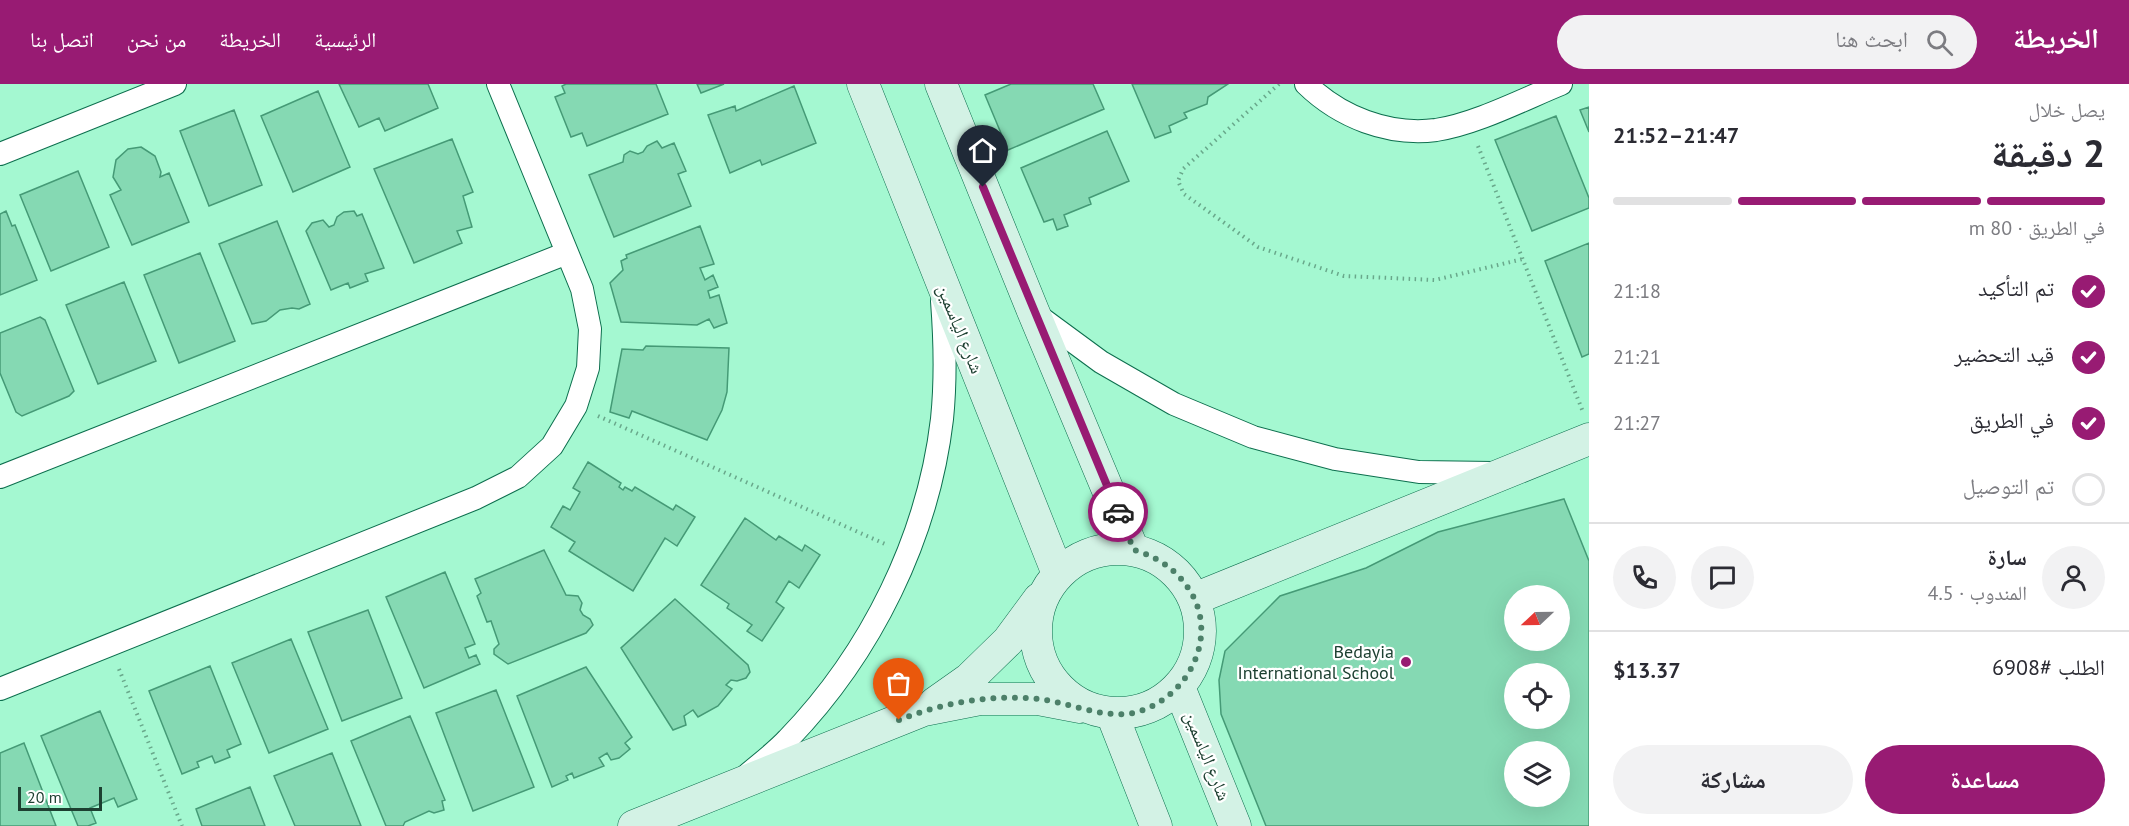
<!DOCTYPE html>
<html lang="ar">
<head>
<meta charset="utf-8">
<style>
  :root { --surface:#fff; --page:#f2f2f3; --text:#2b2b33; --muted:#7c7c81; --line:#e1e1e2; --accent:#981b73 }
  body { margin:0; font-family:"PT Sans","Noto Naskh Arabic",sans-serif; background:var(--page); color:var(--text); direction:rtl; height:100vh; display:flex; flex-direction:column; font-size:22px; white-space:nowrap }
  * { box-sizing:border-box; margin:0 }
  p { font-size:20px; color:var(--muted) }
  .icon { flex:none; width:33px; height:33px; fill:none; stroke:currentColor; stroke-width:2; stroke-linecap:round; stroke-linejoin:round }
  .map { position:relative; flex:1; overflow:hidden; direction:ltr }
  .drawer { display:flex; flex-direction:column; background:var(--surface); width:540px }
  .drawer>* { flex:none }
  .needle { width:39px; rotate:248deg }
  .tools { position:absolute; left:1504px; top:501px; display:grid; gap:12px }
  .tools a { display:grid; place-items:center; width:66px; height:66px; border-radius:50%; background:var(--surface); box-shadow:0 6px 24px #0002; font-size:30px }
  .scale { position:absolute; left:18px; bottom:15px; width:84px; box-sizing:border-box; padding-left:6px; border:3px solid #1d4031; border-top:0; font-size:16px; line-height:21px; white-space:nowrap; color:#1d4031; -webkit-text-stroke:4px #fff; paint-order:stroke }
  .pin { position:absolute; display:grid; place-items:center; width:51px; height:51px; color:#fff; margin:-62px -26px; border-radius:50% 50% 50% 0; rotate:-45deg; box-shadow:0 0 6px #0007 }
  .pin .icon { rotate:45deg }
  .courier { position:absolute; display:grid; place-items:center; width:60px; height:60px; margin:-30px; border:4px solid #981b73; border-radius:50%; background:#fff; color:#222; box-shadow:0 2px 8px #0007 }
  .summary em { font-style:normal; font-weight:700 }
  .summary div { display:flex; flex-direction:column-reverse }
  .summary { display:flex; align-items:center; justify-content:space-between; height:102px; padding:0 24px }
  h1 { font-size:39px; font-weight:700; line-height:45px }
  .bar { display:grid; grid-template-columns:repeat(4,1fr); gap:9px 6px; align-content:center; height:72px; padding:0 24px }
  .bar i { height:8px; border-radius:4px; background:var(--line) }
  .bar .selected { background:var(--accent) }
  .bar p { grid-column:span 4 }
  .line { display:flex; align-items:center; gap:15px; padding:0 24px; border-top:2px solid var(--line) }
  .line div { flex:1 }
  .round { display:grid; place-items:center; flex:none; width:63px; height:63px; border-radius:32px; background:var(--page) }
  ol { padding:0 24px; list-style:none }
  li { display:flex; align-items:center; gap:18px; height:66px }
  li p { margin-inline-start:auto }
  li .icon { padding:6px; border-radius:50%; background:var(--accent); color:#fff; stroke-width:4 }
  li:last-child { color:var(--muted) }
  li i { width:33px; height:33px; border:3px solid var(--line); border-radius:50% }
  .button { display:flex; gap:12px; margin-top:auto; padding:12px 24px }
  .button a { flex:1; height:69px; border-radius:36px; background:var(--accent); color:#fff; font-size:24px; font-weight:700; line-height:69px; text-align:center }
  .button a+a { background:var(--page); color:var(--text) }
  header { display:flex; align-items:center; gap:36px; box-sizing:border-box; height:84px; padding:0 30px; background:var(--accent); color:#fff }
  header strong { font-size:28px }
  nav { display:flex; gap:33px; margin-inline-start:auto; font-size:21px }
  .search { width:420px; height:54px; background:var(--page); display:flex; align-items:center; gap:15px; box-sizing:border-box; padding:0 21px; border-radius:33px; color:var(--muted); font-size:22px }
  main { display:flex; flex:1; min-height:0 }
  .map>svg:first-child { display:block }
</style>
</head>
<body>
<header>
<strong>الخريطة</strong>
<div class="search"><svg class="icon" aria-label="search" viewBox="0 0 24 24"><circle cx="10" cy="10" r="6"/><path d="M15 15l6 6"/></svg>ابحث هنا</div>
<nav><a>الرئيسية</a><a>الخريطة</a><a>من نحن</a><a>اتصل بنا</a></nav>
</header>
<main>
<section class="drawer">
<div class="summary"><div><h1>2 دقيقة</h1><p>يصل خلال</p></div><em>21:47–21:52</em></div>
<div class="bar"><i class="selected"></i><i class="selected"></i><i class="selected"></i><i></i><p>في الطريق · 80 m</p></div>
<ol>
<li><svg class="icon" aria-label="check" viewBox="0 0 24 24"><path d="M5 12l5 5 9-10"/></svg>تم التأكيد<p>21:18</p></li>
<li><svg class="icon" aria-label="check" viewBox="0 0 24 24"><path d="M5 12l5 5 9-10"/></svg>قيد التحضير<p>21:21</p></li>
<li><svg class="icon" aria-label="check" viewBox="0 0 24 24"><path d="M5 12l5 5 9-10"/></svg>في الطريق<p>21:27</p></li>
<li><i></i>تم التوصيل</li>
</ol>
<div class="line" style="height:108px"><a class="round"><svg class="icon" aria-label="person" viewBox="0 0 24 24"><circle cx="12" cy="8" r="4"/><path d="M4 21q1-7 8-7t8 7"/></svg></a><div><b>سارة</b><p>المندوب · 4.5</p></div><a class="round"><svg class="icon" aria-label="chat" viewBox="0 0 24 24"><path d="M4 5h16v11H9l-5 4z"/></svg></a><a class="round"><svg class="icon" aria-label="phone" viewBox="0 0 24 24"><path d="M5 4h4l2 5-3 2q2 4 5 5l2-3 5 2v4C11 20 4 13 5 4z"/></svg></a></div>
<div class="line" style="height:78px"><div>الطلب #6908</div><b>$13.37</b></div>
<div class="button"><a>مساعدة</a><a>مشاركة</a></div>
</section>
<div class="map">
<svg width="1589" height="742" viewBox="0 0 1589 742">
  <rect width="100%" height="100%" fill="#a4f8d1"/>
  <path fill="#85d9b3" stroke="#459a76" stroke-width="1.5" fill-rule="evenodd" d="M339,0H428L438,24L385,47L379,34L359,43Z
    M566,0H656L668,30L587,62L582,49L571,53L555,13L565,9L562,2Z
    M697,0H724L701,9Z
    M1011,0H1093L1104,25L1008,66L985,11Z
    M1132,0H1228L1208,13L1207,20L1184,29L1187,34L1169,42L1171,48L1155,54Z
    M794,2L816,59L762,81L760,76L730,89L708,31L735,22L736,27Z
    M318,7L350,83L293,108L261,32Z
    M1589,23V48L1580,26Z
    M234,26L262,101L209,122L180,47Z
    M1556,32L1589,114V124L1532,147L1495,56Z
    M1107,47L1129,97L1089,114L1091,120L1064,131L1068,142L1057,146L1053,135L1044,138L1021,84Z
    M452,55L473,108L463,112L472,143L457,147L462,159L414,179L374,85Z
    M657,57L662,64L674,59L686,87L678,90L691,122L614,153L589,91L623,78L624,71L630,67L638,70L643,68L647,62Z
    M141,63L155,72L161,88L160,93L169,89L189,138L132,161L110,111L121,106L113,93L116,76L128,65Z
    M78,87L109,163L51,187L20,111Z
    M6,127L12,142L15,141L37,196L0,211V130Z
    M354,127L357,132L362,130L384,184L365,190L368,197L350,204L348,199L331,206L306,147L312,139L323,136L329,143L334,141L337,133L344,128Z
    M277,137L310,220L299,225L292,224L280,226L266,237L252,240L219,160Z
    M700,142L714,180L700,184L705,196L713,191L718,203L708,207L710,214L719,211L727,239L714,244L709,235L697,241L621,238L610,199L623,186L621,177L627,174L626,171Z
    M1589,159V270L1582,273L1545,177Z
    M200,169L235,257L179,279L144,191Z
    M124,198L156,277L98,300L66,221Z
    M40,233L45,236L74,307L69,312L22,332L16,328L0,289V249Z
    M646,262L729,264L727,308L722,326L707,356L632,327L629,334L610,328L622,265L643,266Z
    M588,378L621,399L619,403L623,406L625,403L632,407L635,403L673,426L676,421L695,433L677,462L665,454L633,507L569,467L575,458L551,443L563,422L570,426L580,408L573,404Z
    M1564,415L1589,477V742H1266L1221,630L1219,596L1225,567L1280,512L1366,484L1438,448ZM1515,512H1560V556H1515ZM1515,590H1560V634H1515ZM1515,668H1560V712H1515Z
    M745,434L776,456L779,452L802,467L805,461L820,471L799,504L789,497L776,518L784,524L762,557L747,547L752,541L727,524L729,520L701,501Z
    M544,466L566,511L578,512L582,519L580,526L583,531L590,535L593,541L586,549L508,580L494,570V565L499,560L491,537L487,538L477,512L481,509L475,495Z
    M445,488L475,560L465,564L469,574L476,571L480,580L424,604L386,513Z
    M675,515L748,581L750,588L746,594L737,597L731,596L726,601L732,605L718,622L698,633L693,626L684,632L686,641L673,646L621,564Z
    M368,526L402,614L342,637L308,548Z
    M291,555L328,645L269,669L232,579Z
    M210,582L241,660L227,666L230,673L215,679L212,672L197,678L199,683L182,690L149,607Z
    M586,583L632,653L625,659L630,665L619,674L611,676L607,669L599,674L604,682L574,694L572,689L566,692L568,696L552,703L517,612Z
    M496,606L534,703L473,727L436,629Z
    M100,627L137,715L118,723L114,714L90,724L96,739L88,742H78L41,652Z
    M410,632L445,716L442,717L444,726L434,729L429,727L405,738L403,742H386L351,657Z
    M24,659L56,742H0V669Z
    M332,669L361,742H295L274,692Z
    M250,703L265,742H202L196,725Z"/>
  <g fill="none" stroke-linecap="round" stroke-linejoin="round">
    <g stroke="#0d6f4e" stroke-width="24">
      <path id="street" d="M1306,0C1340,33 1388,52 1436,46C1476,40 1524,15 1561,0
        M0,70L175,0
        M1033,228L1101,278L1174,320L1253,353L1335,375L1419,388L1493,389
        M0,393L567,169
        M0,605L476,414L518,393L552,362L576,322L588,284L590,245L582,205L498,0
        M747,691C761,679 776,668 788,655C871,569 928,454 942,335C946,296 945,256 942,217"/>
    </g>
    <g stroke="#0d6f4e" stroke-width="33">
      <path id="secondary" d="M863,0L1058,490
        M941,0L1033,227L1133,466
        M1036 547a82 82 0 1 1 164 0a82 82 0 1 1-164 0Z
        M1194,515L1589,355
        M1179,603L1235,742
        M935,619L969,595L1008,557L1039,515
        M1112,630L1156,742
        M634,742L924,626L980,615H1038L1080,623"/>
    </g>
    <path stroke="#69a88b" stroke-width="4" stroke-dasharray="1.5 4.5" stroke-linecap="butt" d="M1279,0L1183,85L1178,97L1184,110L1258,163L1344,192L1435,196L1523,175
      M1478,62L1583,328
      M598,332L885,460
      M119,585L182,742"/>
    <use href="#street" stroke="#fff" stroke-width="22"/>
    <use href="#secondary" stroke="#d3f2e5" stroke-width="32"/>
  </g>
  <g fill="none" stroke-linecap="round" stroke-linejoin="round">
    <path stroke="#4c8069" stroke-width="6" stroke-dasharray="0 10.8" d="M899,636C942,619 991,610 1038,615C1068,618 1103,635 1133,629C1183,618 1218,560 1193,512C1179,487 1160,474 1134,466L1118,428"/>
    <path stroke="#981b73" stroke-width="8" d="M983,103L1118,428"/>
  </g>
  <circle fill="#981b73" stroke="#fff" stroke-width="2" cx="1406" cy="578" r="6"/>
  <g text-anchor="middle" stroke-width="4.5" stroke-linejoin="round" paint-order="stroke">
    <g font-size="18" fill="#1d4031" stroke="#fff">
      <text transform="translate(960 245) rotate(68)" y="6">شارع الياسمين</text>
      <text transform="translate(1207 672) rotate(68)" y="6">شارع الياسمين</text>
    </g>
    <g font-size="18" fill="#1d4031" stroke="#fff" text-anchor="end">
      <text x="1394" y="574">Bedayia<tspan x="1394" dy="21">International School</tspan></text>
    </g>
  </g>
</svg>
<div class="tools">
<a><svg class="needle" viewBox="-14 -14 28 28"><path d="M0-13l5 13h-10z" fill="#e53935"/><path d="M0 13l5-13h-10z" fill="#7c7c81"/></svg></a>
<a><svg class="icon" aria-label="locate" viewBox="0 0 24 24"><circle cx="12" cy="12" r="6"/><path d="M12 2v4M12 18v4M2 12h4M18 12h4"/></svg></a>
<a><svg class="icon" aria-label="layers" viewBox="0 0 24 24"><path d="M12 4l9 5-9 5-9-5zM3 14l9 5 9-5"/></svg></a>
</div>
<div class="scale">20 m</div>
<div class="pin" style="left:899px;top:636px;background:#ea580c"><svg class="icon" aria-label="bag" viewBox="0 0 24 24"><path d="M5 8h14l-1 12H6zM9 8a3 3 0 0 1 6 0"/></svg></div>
<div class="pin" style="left:983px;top:103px;background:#1f2937"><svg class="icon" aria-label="home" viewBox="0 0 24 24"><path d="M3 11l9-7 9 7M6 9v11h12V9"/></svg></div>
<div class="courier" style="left:1118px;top:428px"><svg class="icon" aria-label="car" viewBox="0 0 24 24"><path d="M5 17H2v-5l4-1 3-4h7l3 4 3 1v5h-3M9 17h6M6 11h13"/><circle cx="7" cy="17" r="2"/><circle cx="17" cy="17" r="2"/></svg></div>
</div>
</main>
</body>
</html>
